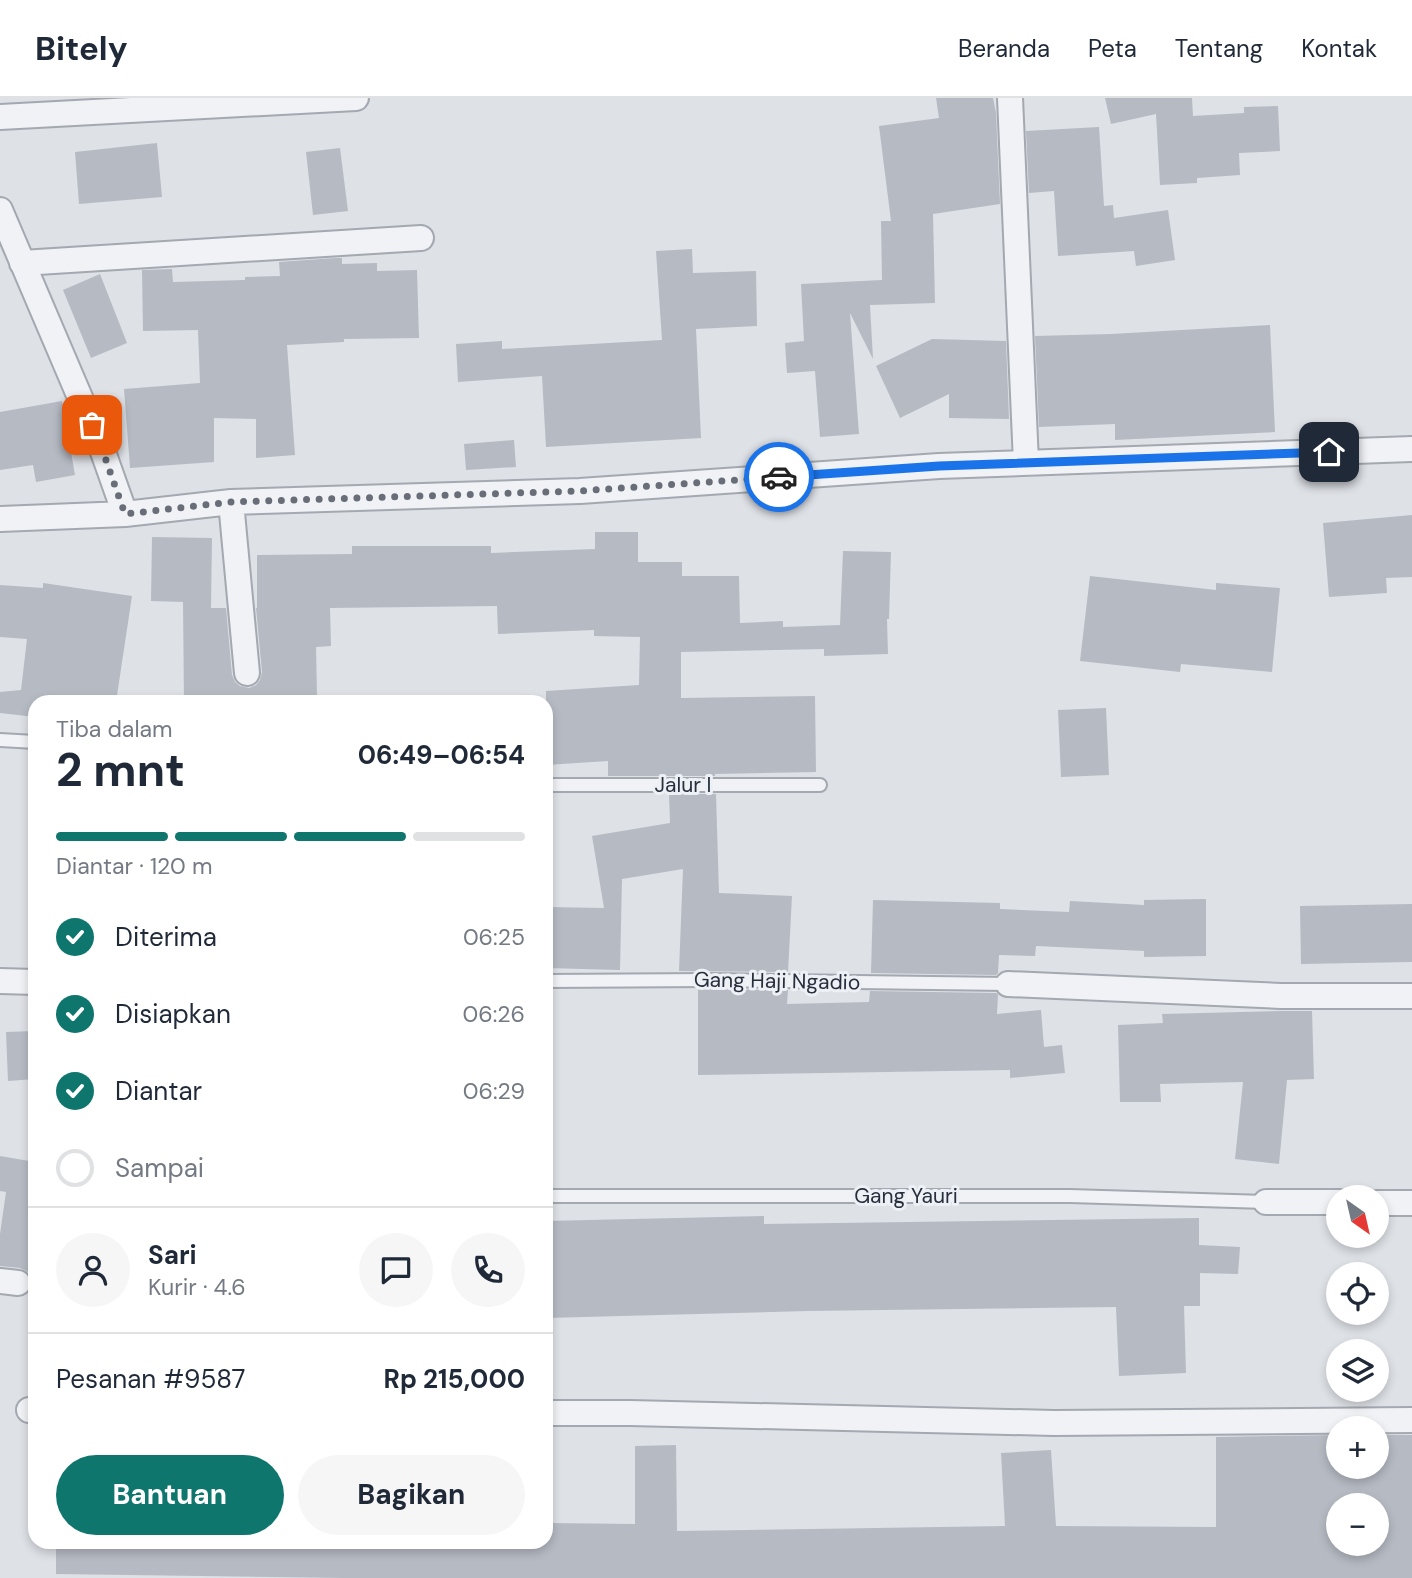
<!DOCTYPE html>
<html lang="id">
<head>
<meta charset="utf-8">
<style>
  :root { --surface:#fff; --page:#f6f6f7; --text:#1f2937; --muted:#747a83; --line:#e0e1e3; --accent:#0f766e }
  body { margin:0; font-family:"DM Sans",sans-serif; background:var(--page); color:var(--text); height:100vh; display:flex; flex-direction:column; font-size:26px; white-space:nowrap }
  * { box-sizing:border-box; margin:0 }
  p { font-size:23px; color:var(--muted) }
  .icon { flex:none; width:38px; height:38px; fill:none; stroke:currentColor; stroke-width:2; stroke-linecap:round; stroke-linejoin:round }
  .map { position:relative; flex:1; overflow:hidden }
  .side { position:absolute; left:28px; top:597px; width:525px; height:854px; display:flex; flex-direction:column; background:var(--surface); border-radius:21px; box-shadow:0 4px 10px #0003 }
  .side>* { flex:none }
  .needle { width:46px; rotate:146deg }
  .controls { position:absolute; left:1326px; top:1087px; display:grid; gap:14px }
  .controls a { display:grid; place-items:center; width:63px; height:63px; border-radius:50%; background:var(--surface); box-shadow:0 4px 10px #0003; font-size:35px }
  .pin { position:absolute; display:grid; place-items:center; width:60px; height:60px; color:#fff; margin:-30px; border-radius:14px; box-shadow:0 4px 10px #0006 }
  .courier { position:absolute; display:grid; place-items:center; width:70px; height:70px; margin:-35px; border:5px solid #1a73e8; border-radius:50%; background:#fff; color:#222; box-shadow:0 2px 9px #0007 }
  .overview em { font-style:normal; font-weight:700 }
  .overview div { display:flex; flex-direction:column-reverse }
  .overview { display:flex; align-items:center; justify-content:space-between; height:119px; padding:0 28px }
  h1 { font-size:46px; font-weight:700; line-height:52px }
  .bar { display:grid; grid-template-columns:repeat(4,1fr); gap:10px 7px; align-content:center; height:84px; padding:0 28px }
  .bar i { height:9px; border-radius:5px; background:var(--line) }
  .bar .active { background:var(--accent) }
  .bar p { grid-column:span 4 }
  .line { display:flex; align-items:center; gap:18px; padding:0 28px; border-top:2px solid var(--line) }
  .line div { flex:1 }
  .round { display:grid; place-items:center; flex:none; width:74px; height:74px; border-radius:37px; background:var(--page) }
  ol { padding:0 28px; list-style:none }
  li { display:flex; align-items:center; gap:21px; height:77px }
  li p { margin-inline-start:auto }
  li .icon { padding:7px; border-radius:50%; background:var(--accent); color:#fff; stroke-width:4 }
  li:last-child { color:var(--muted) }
  li i { width:38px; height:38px; border:4px solid var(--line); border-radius:50% }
  .button { display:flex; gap:14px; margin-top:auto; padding:14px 28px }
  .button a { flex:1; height:80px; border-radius:42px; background:var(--accent); color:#fff; font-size:28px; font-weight:700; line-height:80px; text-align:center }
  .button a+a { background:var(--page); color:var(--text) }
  header { display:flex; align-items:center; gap:42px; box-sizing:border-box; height:98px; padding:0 35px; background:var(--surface); border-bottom:2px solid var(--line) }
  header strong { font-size:33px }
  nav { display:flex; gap:38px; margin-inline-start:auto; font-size:24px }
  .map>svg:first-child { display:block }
</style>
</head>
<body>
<header>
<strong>Bitely</strong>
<nav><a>Beranda</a><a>Peta</a><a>Tentang</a><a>Kontak</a></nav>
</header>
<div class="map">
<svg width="1412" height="1480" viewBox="0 0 1412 1480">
  <rect width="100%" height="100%" fill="#dee1e6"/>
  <path fill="#b6bac3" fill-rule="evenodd" d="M936,0H993L996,15L1000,106L933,116L935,205L870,207L873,261L850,215L859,336L820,339L815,273L787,275L785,245L804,243L801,186L882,182L881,123H891L879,28L939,20Z
    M1105,0H1192L1193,18L1244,15V9L1278,8L1280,53L1239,55L1240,77L1197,80V85L1160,87L1156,16L1111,26Z
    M1099,29L1104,108L1113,107L1114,120L1168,112L1175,162L1136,168L1134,153L1058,158L1054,93L1029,95L1026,33Z
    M157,45L162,99L79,106L75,54Z
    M340,50L348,113L313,117L306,54Z
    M692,151L693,175L756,173L757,228L696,231L701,340L546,349L542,278L458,284L456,246L502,243V251L662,242L656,153Z
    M335,160H342V166L377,165V173L417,172L419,240L344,241V244L287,247L295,357L256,360V321L214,320V364L130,370L124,291L200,285L198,232L143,233L142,172L172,171L173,184L245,182V179L280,178L279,164Z
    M100,176L127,245L91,260L63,192Z
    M1270,227L1275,334L1115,342V326L1039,329L1035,238L1111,236Z
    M932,241L1006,243L1009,321L949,320V296L900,320L876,268Z
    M62,303L75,377L36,384L33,367L0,372V314Z
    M514,342L516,369L466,372L464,346Z
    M1412,417V479L1386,480L1387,495L1329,499L1323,425Z
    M595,434H638V464H682V478H739L740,525L783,523V529L840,527L843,453L891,454L889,521H887L888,556L824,558V551L681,554V600L815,598L816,674L715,676V678H608V663L546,667V593L639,587L640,539L594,538V532L498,536L497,508L330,510L331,548L316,549L317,598L249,599V604H184L183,504L151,503L152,439L212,440L211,510H226L232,577L235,584L240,588L249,590L256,587L260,582L262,574L256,510H257V457L352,456V448H491V455L595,451Z
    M1090,478L1216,492V485L1280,490L1272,574L1181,566L1180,574L1080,563Z
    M43,485L132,498L116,604H35V619L0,615V594L21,592L27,541L0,539V487L43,490Z
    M1106,610L1109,677L1061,679L1058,612Z
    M669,696H716L719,795L792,798L788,874L679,873L683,771L622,781L620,872L546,870V809L604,810L592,738L670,725Z
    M1206,801V858L1144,859V853L1036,848L1035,858L999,857L998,875L996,877L871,875L873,802L1000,805V811L1069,814L1070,803L1144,807V802Z
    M1412,806V864L1301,866L1300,808Z
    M698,891L788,892L787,906L869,904L870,893L996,895L998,896L997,916L1041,912L1044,949L1062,947L1065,975L1010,980V972L698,977Z
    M1282,913H1312L1314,981L1287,982L1279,1066L1235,1061L1243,984L1160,986L1161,1004H1120L1118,927L1163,925L1162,916Z
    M35,933V981L8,983L6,934Z
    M0,1058L35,1064V1183H32L31,1178L26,1173L20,1170L0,1168V1136L6,1094L0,1093Z
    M764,1118V1126L1199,1120V1147L1240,1149L1238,1176L1200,1175V1208H1184L1186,1275L1119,1278L1116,1209L807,1213L546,1220V1123Z
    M1339,1337V1368H1377V1337H1412V1480H345L56,1476V1444H546V1425L635,1426V1348L676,1347L677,1433L1005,1428L1001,1355L1051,1352L1056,1428L1216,1429V1339ZM1339,1407H1377V1446H1339Z"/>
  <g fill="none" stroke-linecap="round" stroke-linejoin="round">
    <g stroke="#a4a8b0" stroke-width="16">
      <path id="service" d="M0,642L35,644
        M546,687H820
        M546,883L709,882L1008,886
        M546,1098H1070L1266,1104"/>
    </g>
    <g stroke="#a4a8b0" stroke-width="28">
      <path id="minor" d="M1010,0L1026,365
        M0,19L356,0
        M0,112L102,351L125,416
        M22,165L421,140
        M231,404L247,575
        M0,421L125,416L231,404L580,393L939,368L1412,351
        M0,883L35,884
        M1008,886L1281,898H1412
        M1266,1104H1339
        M1377,1105H1412
        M0,1183L18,1185
        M29,1312H35
        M546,1315H630L1054,1325L1412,1322"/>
    </g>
    <use href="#service" stroke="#f0f2f5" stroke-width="12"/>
    <use href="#minor" stroke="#f0f2f5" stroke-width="24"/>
  </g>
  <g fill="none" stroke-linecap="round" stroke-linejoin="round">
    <path stroke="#686d78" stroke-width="7" stroke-dasharray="0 12.6" d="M92,327L102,351L125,416L231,404L580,393L779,379"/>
    <path stroke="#1a73e8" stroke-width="9" d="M779,379L939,368L1329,354"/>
  </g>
  <g text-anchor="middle" stroke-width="6" stroke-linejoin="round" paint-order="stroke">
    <g font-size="21" fill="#282f3c" stroke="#edf0f4">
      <text x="683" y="694">Jalur I</text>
      <text transform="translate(777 883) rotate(1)" y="7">Gang Haji Ngadio</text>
      <text x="906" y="1105">Gang Yauri</text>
    </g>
  </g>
</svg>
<div class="controls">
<a><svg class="needle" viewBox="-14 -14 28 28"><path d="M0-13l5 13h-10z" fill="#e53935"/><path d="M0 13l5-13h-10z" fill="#747a83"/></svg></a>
<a><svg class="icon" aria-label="locate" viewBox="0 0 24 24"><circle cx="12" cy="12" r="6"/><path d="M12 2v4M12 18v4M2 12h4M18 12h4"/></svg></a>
<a><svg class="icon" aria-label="layers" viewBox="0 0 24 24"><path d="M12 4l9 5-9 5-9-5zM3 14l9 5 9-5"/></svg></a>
<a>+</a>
<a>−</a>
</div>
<div class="pin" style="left:92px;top:327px;background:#ea580c"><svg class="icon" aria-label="bag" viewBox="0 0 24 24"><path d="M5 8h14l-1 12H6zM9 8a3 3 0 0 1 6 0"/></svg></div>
<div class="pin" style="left:1329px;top:354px;background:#1f2937"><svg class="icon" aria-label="home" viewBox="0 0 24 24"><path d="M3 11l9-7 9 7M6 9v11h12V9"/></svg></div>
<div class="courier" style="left:779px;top:379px"><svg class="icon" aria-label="car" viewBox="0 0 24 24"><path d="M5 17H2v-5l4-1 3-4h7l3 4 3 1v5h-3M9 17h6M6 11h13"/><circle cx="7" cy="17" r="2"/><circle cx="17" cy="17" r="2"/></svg></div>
<section class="side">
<div class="overview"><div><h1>2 mnt</h1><p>Tiba dalam</p></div><em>06:49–06:54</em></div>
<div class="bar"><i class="active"></i><i class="active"></i><i class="active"></i><i></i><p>Diantar · 120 m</p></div>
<ol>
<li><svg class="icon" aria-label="check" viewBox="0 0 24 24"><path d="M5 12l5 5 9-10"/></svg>Diterima<p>06:25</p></li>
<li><svg class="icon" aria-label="check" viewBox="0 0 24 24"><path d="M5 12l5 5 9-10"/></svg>Disiapkan<p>06:26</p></li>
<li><svg class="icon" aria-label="check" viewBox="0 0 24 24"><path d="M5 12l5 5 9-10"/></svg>Diantar<p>06:29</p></li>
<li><i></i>Sampai</li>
</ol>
<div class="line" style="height:126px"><a class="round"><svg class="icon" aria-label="person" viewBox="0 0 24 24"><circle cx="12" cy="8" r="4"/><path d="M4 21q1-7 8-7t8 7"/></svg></a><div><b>Sari</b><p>Kurir · 4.6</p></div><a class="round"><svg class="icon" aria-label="chat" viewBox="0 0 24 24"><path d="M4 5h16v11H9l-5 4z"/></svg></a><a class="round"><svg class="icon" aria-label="phone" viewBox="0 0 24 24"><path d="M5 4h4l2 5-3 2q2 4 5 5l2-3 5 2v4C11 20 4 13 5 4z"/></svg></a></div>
<div class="line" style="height:91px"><div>Pesanan #9587</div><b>Rp 215,000</b></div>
<div class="button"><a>Bantuan</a><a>Bagikan</a></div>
</section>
</div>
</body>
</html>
